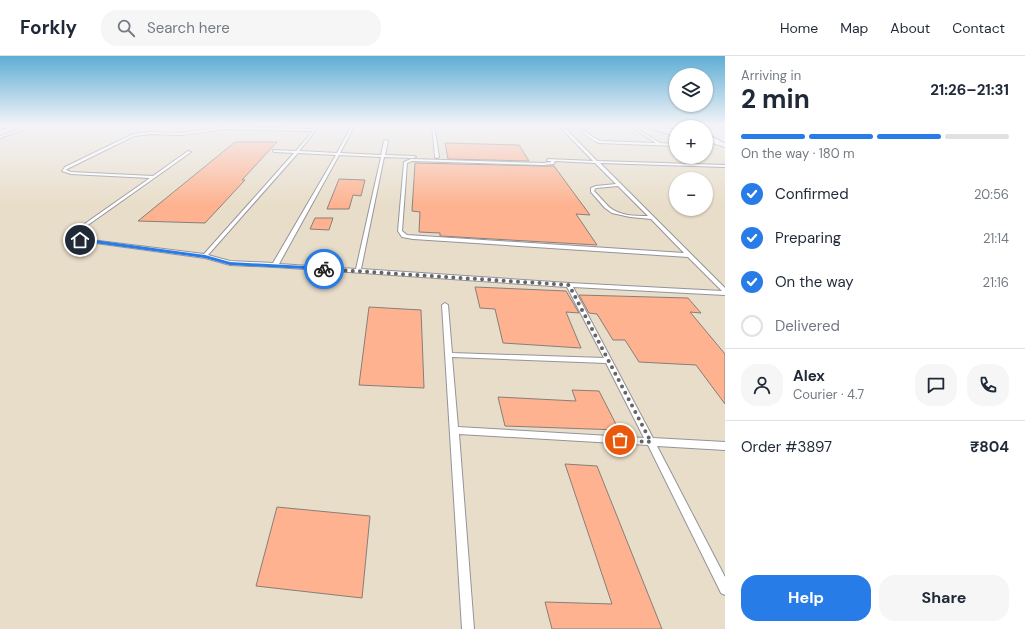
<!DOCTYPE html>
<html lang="en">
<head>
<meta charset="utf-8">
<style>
  :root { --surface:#fff; --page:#f6f6f7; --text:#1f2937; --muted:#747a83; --line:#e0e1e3; --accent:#287ce7 }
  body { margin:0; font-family:"DM Sans",sans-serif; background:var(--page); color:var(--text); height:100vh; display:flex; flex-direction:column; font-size:15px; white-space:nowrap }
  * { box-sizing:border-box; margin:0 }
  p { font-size:13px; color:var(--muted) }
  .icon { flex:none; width:22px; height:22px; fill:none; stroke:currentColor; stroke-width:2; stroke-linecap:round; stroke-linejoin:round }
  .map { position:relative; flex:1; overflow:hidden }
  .side { display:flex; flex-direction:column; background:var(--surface); width:300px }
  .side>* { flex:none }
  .fabs { position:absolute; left:669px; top:12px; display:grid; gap:8px }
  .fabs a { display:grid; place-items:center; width:44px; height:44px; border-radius:50%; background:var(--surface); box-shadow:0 1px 3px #0004; font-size:20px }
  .pin { position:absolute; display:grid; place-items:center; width:34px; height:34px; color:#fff; margin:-17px; border:2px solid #fff; border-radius:50%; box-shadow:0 1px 4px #0007 }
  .courier { position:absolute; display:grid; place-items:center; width:40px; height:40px; margin:-20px; border:3px solid #287ce7; border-radius:50%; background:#fff; color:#222; box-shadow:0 1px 5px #0007 }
  .head em { font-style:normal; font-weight:700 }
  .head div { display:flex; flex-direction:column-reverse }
  .head { display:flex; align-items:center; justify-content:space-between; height:68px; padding:0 16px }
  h1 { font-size:26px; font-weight:700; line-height:30px }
  .bar { display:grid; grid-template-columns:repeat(4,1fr); gap:6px 4px; align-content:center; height:48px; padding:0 16px }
  .bar i { height:5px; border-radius:3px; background:var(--line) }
  .bar .current { background:var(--accent) }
  .bar p { grid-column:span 4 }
  .line { display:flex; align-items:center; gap:10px; padding:0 16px; border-top:1px solid var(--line) }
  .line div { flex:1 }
  .round { display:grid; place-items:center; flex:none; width:42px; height:42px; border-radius:16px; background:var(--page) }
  ol { padding:0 16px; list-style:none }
  li { display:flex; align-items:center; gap:12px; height:44px }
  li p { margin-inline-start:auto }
  li .icon { padding:4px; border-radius:50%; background:var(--accent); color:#fff; stroke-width:4 }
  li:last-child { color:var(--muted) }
  li i { width:22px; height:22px; border:2px solid var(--line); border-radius:50% }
  .button { display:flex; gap:8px; margin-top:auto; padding:8px 16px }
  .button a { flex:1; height:46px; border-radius:16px; background:var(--accent); color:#fff; font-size:16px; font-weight:700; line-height:46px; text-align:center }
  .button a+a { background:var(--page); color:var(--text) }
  header { display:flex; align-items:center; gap:24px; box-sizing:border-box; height:56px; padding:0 20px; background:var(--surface); border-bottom:1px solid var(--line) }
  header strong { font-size:19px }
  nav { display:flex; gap:22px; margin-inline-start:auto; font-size:14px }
  .search { width:280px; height:36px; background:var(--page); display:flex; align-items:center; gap:10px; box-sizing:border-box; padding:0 14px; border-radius:16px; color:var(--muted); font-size:15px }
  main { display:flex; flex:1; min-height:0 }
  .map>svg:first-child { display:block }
</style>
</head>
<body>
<header>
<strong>Forkly</strong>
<div class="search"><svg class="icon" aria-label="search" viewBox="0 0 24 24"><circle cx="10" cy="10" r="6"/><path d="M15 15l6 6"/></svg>Search here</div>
<nav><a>Home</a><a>Map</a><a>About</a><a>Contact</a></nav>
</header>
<main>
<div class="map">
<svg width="725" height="573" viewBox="0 0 725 573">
  <rect width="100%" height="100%" fill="#e7e7f0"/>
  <path fill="#e8ddc8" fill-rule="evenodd" d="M24,69H630L676,80V101H706V87L715,89L725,95V573H0V78ZM676,123H706V153H676Z"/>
  <path fill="#feb28f" stroke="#877e7b" d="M235,86H277L242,124H245L205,167L138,165Z
    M445,87L519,89L529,105L448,103Z
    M415,107L543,110H554L590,159L576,158L597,189L440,180V177L419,176L420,156L412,155Z
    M339,123L365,124L361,140L353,139L349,153H327Z
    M315,162H333L329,174L310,173Z
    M475,231L566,235L579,257L566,256L581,292L503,287L495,253L480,252Z
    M579,239L688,242L701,257L690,256L725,298V348L696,309L639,306L625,284H613L597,258L589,257Z
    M369,251L421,254L424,332L359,329Z
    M572,334L599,335L619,374L505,370L498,341L576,345Z
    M565,408L597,410L662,573H552L545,546L612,548Z
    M277,451L370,460L362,542L256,530Z"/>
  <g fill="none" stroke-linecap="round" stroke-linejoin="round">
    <g stroke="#93939b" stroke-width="2">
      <path id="service" d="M32,69H37L0,82V80Z
        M317,69H320L299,95L337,97L352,69H355L340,97L381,99L384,85L386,84L388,85L385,99L414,100L416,101L414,102L384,101L361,213L569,227L722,235L688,201L413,183L402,181L398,175L404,106L411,103L543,107L551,106V105H547L548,103L593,105L561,72L557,69L563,70L597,105L725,109V111L600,107L725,232V239L573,231L653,382L725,386V394L657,390L725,521V539L721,537L648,389L459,378L474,573H462L442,249L445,247L448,249L452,297L604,302L567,231L275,211L230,209L205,202L81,185H79L73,176L150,122L71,118L62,115L65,111L133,78L151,76L181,77L226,71L314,73ZM226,73L313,75L296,95L273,94L274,96L294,97L204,198L83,183L78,176L191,96L188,95L153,120L71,116L66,114L67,113L134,80L151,78L181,79ZM298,97L336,99L273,207L230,205L208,199ZM339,99L381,101L356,213L279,208ZM412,105L543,109L554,108L555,105L595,107L616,128L596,130L591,132V136L605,152L612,157L630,161L651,163L684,197L407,179L402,175L407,107ZM618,130L648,160C635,160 620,160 609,151C604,146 599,140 594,135L595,133L596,132ZM452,301L606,307L644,382L458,371Z
        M432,69H434L439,101L437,102L435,101Z
        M578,69H580V71L590,79L600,85L656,87L628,69H631L660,87L676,88V90L599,87C591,83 581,77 578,69Z
        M638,69H643L676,78V80Z
        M717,69L725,71V73H724Z"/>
    </g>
    <g stroke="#93939b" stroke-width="2">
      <path id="minor" d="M0,69L9,71L0,73Z
        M685,69H691L693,71H686Z
        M706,78L719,84L720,85L717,87L706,82Z"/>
    </g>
    <g stroke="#93939b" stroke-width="2">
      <path id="tertiary" d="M644,69H657L676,74V78Z
        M706,81L725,87V91L706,85Z"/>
    </g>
    <use href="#service" fill="#fff" fill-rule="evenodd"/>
    <use href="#minor" fill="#fff" fill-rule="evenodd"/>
    <use href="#tertiary" fill="#fff" fill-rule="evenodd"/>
  </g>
  <linearGradient id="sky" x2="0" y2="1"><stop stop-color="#5faed4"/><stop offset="0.46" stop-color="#f4f4f8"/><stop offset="1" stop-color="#f4f4f8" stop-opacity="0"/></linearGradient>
  <rect width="725" height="150" fill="url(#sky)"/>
  <path fill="#287ce7" d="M80,182L205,199L230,206L324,211L326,213L324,214L230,209L205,202L79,185Z"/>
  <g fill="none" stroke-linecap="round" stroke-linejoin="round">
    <path stroke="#646469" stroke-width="4" stroke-dasharray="0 7.2" d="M324,213L569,229L651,386L620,384"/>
  </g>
</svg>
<div class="fabs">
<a><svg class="icon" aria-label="layers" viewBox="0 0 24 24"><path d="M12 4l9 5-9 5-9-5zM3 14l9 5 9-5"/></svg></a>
<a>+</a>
<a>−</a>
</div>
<div class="pin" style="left:620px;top:384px;background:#ea580c"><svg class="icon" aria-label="bag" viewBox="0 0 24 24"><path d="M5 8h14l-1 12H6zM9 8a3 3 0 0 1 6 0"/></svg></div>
<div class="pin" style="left:80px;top:184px;background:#1f2937"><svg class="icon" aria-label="home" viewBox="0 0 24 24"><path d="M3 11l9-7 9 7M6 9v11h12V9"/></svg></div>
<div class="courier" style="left:324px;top:213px"><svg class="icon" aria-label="bike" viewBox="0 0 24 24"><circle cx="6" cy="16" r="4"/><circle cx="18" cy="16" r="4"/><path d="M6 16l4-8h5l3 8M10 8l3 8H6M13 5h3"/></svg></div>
</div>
<section class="side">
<div class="head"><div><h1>2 min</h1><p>Arriving in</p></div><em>21:26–21:31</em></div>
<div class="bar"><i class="current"></i><i class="current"></i><i class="current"></i><i></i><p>On the way · 180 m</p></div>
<ol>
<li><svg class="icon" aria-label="check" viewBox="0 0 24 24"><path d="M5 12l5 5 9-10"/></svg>Confirmed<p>20:56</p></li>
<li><svg class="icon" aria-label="check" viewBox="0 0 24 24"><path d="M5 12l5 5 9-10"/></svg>Preparing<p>21:14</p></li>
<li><svg class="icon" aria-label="check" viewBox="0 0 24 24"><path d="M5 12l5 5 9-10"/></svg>On the way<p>21:16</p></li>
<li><i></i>Delivered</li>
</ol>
<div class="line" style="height:72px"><a class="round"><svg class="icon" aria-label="person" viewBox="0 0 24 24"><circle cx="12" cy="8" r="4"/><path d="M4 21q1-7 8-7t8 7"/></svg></a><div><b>Alex</b><p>Courier · 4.7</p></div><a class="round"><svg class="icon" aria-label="chat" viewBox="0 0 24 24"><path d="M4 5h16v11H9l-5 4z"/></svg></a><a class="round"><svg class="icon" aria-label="phone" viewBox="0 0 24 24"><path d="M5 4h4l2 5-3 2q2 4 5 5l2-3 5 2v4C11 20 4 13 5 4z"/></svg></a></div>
<div class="line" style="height:52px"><div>Order #3897</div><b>₹804</b></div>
<div class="button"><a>Help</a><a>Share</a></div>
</section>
</main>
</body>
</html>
